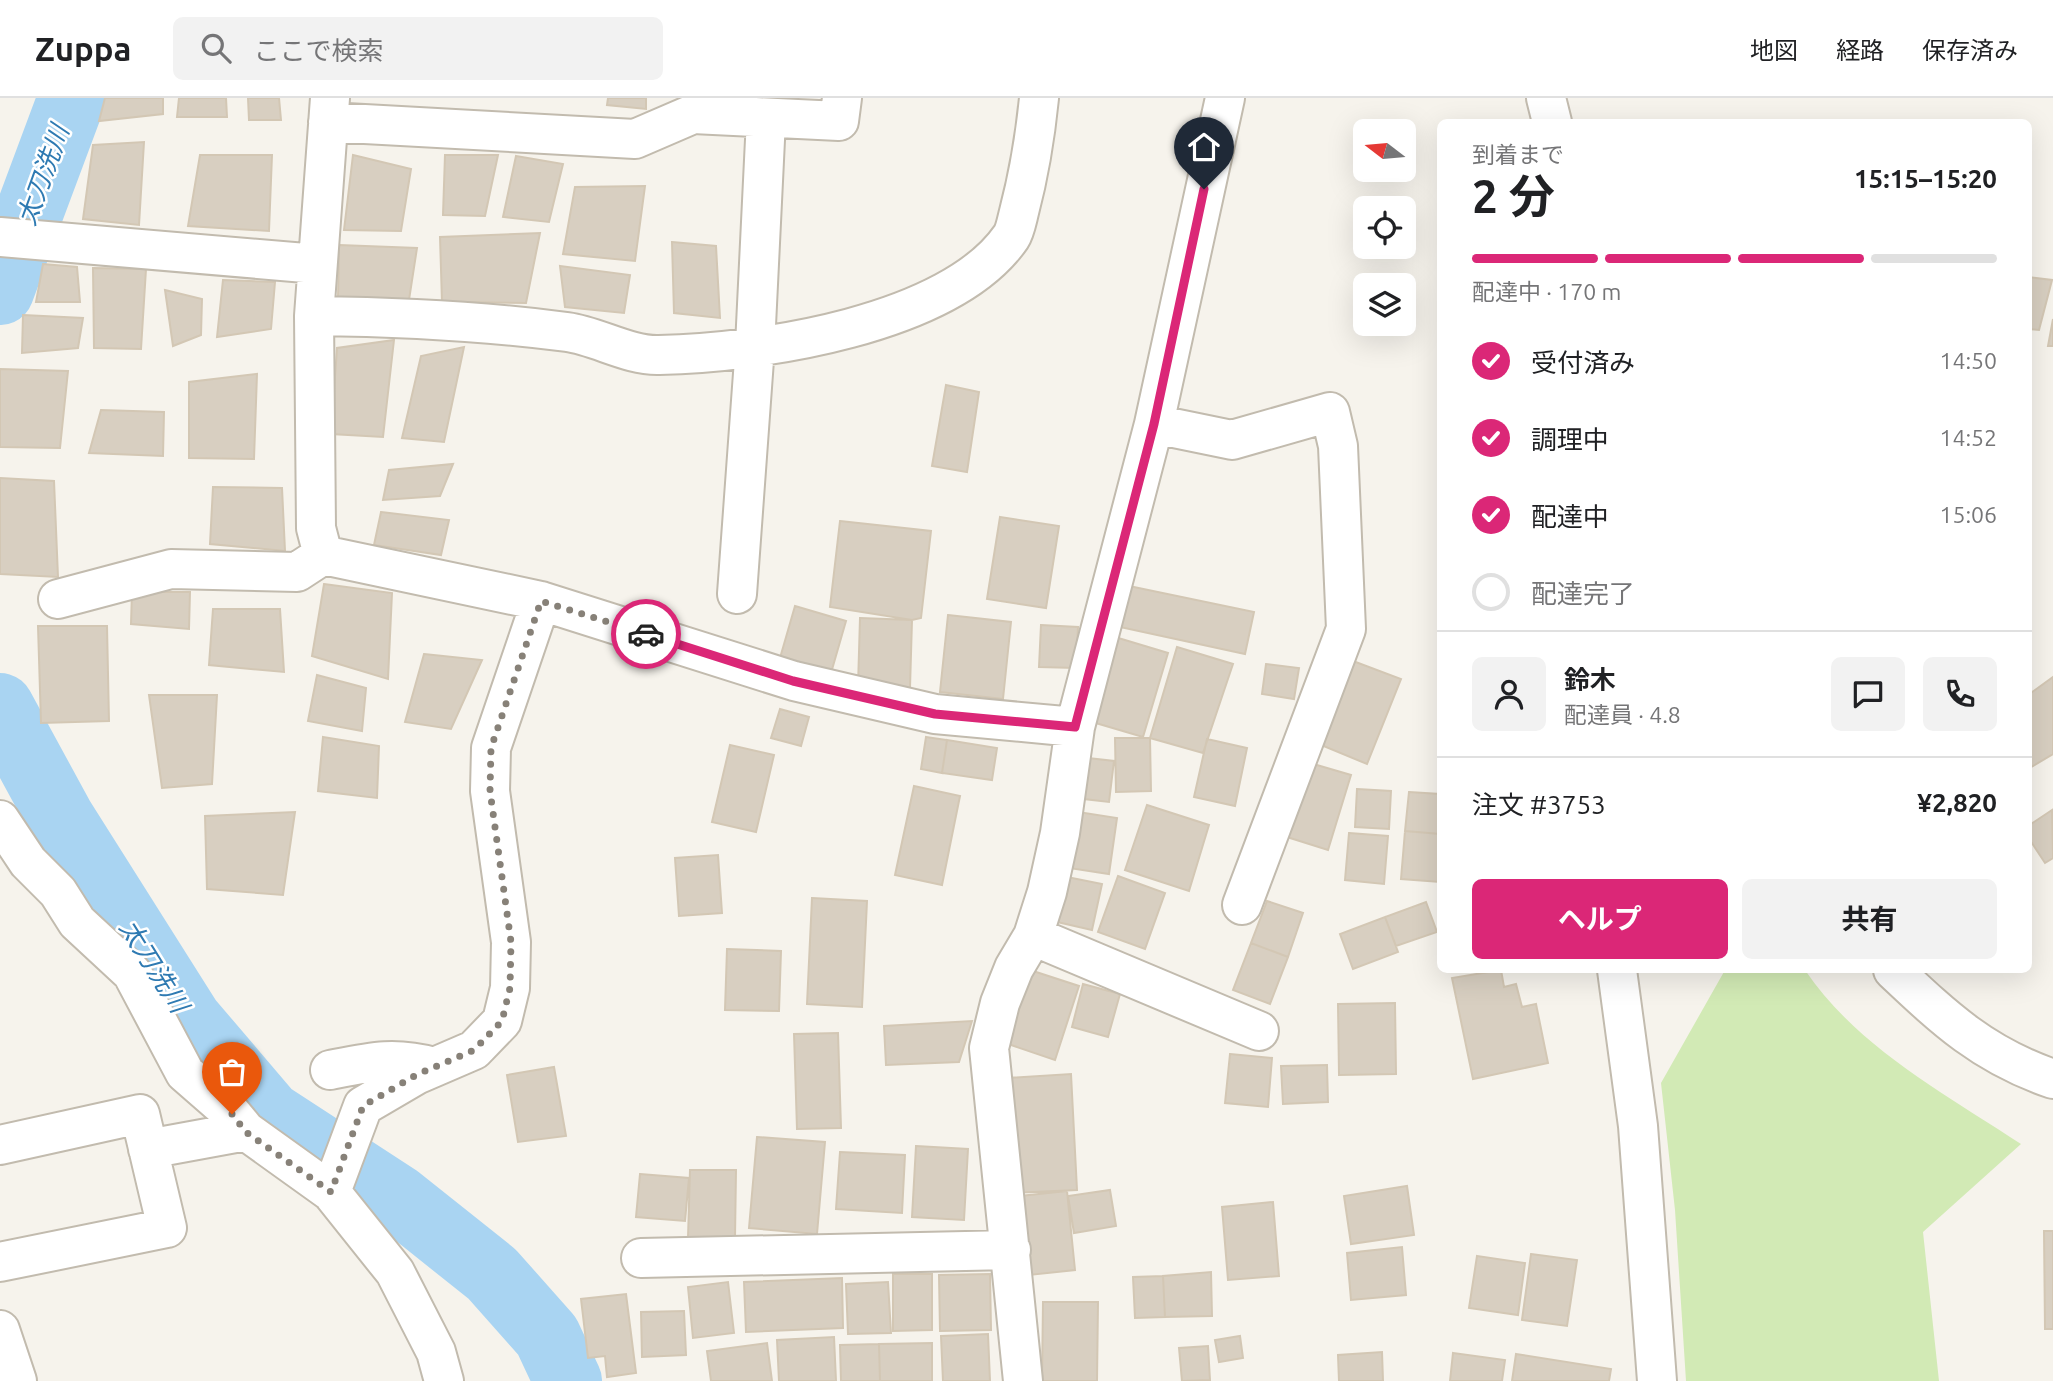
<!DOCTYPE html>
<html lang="ja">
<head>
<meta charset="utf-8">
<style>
  :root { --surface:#fff; --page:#f2f2f2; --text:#202124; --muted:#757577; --line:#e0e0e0; --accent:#db2777 }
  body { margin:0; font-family:Ubuntu,"Noto Sans JP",sans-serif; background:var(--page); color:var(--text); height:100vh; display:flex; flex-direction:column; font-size:26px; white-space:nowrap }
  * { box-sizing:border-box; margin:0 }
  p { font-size:23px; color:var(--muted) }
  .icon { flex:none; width:38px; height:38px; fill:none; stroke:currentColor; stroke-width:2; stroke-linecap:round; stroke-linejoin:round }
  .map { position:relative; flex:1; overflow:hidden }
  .panel { position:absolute; left:1437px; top:21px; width:595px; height:854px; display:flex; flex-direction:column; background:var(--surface); border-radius:10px; box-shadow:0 7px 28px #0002 }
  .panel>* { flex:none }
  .needle { width:46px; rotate:286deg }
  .fabs { position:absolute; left:1353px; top:21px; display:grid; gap:14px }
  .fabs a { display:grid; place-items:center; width:63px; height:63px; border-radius:10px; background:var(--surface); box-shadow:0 7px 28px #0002; font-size:35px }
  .pin { position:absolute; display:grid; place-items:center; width:60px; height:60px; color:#fff; margin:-72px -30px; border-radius:50% 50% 50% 0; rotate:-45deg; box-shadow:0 0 7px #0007 }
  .pin .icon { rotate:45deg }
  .courier { position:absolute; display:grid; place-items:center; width:70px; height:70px; margin:-35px; border:5px solid #db2777; border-radius:50%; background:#fff; color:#222; box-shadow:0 2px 9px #0007 }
  .overview em { font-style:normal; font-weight:700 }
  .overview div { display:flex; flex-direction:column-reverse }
  .overview { display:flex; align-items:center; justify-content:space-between; height:119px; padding:0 35px }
  h1 { font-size:46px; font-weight:700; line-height:52px }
  .bar { display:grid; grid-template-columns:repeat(4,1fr); gap:10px 7px; align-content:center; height:84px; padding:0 35px }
  .bar i { height:9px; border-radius:5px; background:var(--line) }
  .bar .on { background:var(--accent) }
  .bar p { grid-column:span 4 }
  .line { display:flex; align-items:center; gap:18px; padding:0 35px; border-top:2px solid var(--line) }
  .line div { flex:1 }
  .round { display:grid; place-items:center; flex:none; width:74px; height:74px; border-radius:10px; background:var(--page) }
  ol { padding:0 35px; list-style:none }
  li { display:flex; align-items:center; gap:21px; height:77px }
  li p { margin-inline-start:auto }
  li .icon { padding:7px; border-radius:50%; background:var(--accent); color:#fff; stroke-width:4 }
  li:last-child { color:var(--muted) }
  li i { width:38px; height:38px; border:4px solid var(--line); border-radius:50% }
  .cta { display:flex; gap:14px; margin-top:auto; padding:14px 35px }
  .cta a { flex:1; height:80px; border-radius:10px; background:var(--accent); color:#fff; font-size:28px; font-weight:700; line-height:80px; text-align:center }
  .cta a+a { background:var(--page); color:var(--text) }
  header { display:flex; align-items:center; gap:42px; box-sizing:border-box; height:98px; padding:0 35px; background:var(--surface); border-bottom:2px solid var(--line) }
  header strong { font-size:33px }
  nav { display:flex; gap:38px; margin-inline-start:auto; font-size:24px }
  .search { width:490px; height:63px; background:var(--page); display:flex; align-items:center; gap:18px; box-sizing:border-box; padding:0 24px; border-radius:10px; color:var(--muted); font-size:26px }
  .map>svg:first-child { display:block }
</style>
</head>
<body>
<header>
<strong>Zuppa</strong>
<div class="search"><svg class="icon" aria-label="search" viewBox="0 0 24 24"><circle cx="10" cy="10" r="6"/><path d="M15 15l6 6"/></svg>ここで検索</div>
<nav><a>地図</a><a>経路</a><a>保存済み</a></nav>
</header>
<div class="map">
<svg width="2053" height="1283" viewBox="0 0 2053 1283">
  <rect width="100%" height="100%" fill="#f6f3ec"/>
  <path fill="#d2eab5" d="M1725,872H1805C1857,949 1945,996 2021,1046L1923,1134L1939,1283H1686L1675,1112L1661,985Z"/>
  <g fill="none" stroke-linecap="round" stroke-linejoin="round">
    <path stroke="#a9d4f2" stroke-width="68" d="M0,193L72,0
      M0,609L61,721L188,922L269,1017L398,1101L492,1176L547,1238L568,1283"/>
  </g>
  <path fill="#d8cfc1" stroke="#d3c7b4" stroke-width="2" d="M105,0H163V16L99,23Z
    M179,0H226L227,19H177Z
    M248,0H279L281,22H249Z
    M608,0H646V11L607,7Z
    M144,44L139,127L83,121L93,47Z
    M200,57H272L269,133L188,128Z
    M353,57L411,71L401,133L344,132Z
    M445,57H498L485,118L443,117Z
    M516,58L563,66L549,124L503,119Z
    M645,88L635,163L563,156L575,89Z
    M540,135L526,205L442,204L440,139Z
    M672,144L716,148L720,220L674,215Z
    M339,147L417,150L409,202L338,199Z
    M43,166L77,169L80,204H36Z
    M560,168L630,177L624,215L565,209Z
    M93,170L146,171L141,251L94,250Z
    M2028,179L2052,182L2039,232L2028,231Z
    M223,182L275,184L271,231L217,239Z
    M165,192L202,201L201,237L173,248Z
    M23,217L83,220L78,250L22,255Z
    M2053,221V248H2048Z
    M394,242L383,339L331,336L337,250Z
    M464,249L444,344L402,340L421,258Z
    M0,271L68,273L60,350L0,349Z
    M257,276L254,361L189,360V284Z
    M946,287L979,294L967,374L932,368Z
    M101,312L164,314L163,358L89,355Z
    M453,366L440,398L383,402L389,372Z
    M0,380L54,383L58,479L0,476Z
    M213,389L282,390L285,453L210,446Z
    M381,414L449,422L441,457L374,447Z
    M1000,419L1059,428L1046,510L987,501Z
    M840,423L931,433L921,520L912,522L830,509Z
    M324,486L392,495L388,581L312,558Z
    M1129,488L1254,514L1245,556L1120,529Z
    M132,494H190L189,531L131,526Z
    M795,508L846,523L831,575L780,560Z
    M213,511H280L284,574L209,567Z
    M948,517L1011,524L1003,601L940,594Z
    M860,520L912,522L910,590L858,588Z
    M1041,527L1078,529L1076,570L1039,569Z
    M38,528H107L109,623L41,625Z
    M1115,539L1168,555L1143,639L1089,623Z
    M1177,549L1233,566L1203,655L1150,640Z
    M424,556L482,562L451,631L405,624Z
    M1353,563L1401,581L1367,666L1321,647Z
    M1266,566L1299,570L1294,601L1262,596Z
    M317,577L366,590L362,633L308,623Z
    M2053,579V656L2028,671V597Z
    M149,597H217L212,686L162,690Z
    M780,611L809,619L801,648L771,640Z
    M323,639L379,648L377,700L318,693Z
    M926,639L947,642L942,675L921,671Z
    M1115,640H1150L1151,693L1116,694Z
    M1207,641L1247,650L1235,708L1194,699Z
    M947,642L997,650L992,682L942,675Z
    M730,647L774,657L756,734L712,724Z
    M1088,660L1114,663L1109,704L1084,701Z
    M1310,665L1351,677L1328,752L1287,739Z
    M914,688L960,698L942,787L895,777Z
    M1357,691L1391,693L1389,731L1355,729Z
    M1409,694L1440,696V736L1405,733Z
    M1147,707L1209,727L1189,793L1125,772Z
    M2052,712L2053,760L2045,765L2028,739V728Z
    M295,714L283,797L207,791L205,718Z
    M1078,714L1117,720L1109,776L1069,770Z
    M1405,733L1440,736V784L1401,781Z
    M1349,735L1388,738L1384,786L1345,782Z
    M718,757L722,815L679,818L675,760Z
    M1118,778L1165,795L1145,851L1098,834Z
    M1067,779L1102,786L1092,832L1057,824Z
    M812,800L867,803L862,909L807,906Z
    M1267,803L1303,815L1288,859L1251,845Z
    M1426,804L1437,834L1396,848L1385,819Z
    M1385,819L1398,854L1353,871L1340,836Z
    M1251,845L1288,859L1270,906L1233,892Z
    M727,851L781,853L779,913L725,912Z
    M1030,872L1079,888L1055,962L1005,945Z
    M1501,872L1504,889L1516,886L1522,909L1536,906L1548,965L1473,981L1452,880Z
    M1083,886L1120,896L1108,939L1072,929Z
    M1395,905L1396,976L1339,977L1338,906Z
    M972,923L959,964L886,967L884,928Z
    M838,935L841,1030L797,1031L794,936Z
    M1230,956L1272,960L1268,1009L1225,1005Z
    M1327,967L1328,1004L1283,1006L1281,968Z
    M554,969L566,1038L518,1044L507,977Z
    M1071,976L1077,1092L1013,1095L1007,980Z
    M757,1039L825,1044L817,1136L749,1130Z
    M916,1048L968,1051L964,1122L912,1119Z
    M840,1054L905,1057L902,1115L836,1111Z
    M690,1072H736L735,1140H688Z
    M640,1076L689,1080L685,1123L636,1119Z
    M1407,1088L1414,1137L1351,1146L1344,1098Z
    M1110,1092L1116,1128L1074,1135L1068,1098Z
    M1067,1093L1075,1172L1029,1177L1020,1098Z
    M1273,1104L1279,1178L1228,1182L1222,1109Z
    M2044,1133H2053V1231H2045Z
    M1402,1149L1406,1197L1351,1202L1347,1155Z
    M1531,1156L1577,1162L1567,1228L1522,1222Z
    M1477,1158L1525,1165L1518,1217L1469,1210Z
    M1211,1174L1212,1218L1165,1219L1163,1178Z
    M893,1176H932V1232L893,1233Z
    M990,1176L991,1232L940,1233L939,1177Z
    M1163,1178L1165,1219L1135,1220L1133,1179Z
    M842,1180L843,1230L746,1234L744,1184Z
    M728,1184L734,1235L693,1240L688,1189Z
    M888,1184L891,1235L848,1236L846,1186Z
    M626,1196L636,1275L607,1279L605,1258L588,1260L581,1201Z
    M1043,1204H1098L1097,1283H1042Z
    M684,1213L686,1257L642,1259L641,1214Z
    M988,1236L990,1283H943L941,1238Z
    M1240,1238L1243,1260L1219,1264L1215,1242Z
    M834,1239L836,1283H779L777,1242Z
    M767,1245L772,1283H711L707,1253Z
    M932,1245V1283H880L879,1246Z
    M879,1246L880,1283H841L840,1247Z
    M1208,1248L1210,1282L1182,1283L1179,1250Z
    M1382,1254L1383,1283H1339L1338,1257Z
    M1453,1255L1505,1262L1502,1283H1450Z
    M1516,1256L1611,1271L1609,1283H1512Z"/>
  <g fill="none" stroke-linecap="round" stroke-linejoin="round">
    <g stroke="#c2bbae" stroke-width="42">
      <path id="minor" d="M330,0L314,218L316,430L323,457L541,503L794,583L935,616L1075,629
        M1546,0L1552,24
        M328,24L635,41L693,16L839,23L842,0
        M0,139L317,166
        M314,218C399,219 483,223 567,234C597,238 629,258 659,257C759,255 950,227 1011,139C1015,133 1017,122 1019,114C1029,76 1035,40 1039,0
        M1154,326L1232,342L1330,314L1338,348L1346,531L1242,807
        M737,496L755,248L766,21
        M58,501L171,471L297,474L323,457
        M0,722L28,764L58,794L77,824L132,875L185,975L232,1016L246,1033L331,1094L395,1174L436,1254L444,1283
        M1033,838L1259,933
        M1617,872L1638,1028L1657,1283
        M1893,872C1945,921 1983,957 2053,981
        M330,972C370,964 394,958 434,969
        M0,1047L140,1016L167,1130L0,1164
        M148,1051L246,1033
        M331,1094L363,1008L416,977L474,952L502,923L510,890L511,844L490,693L491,650L541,503
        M641,1160L1011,1152
        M0,1232L17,1283
        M1023,1283L989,950L1000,905L1014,870L1033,838L1047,794L1060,735L1075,629L1154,326L1225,0"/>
    </g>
    <use href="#minor" stroke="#fff" stroke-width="38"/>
  </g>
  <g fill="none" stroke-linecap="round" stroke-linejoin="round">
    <path stroke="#878178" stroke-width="7" stroke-dasharray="0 12.6" d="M232,1016L246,1034L331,1094L363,1008L416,977L474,952L502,923L510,890L511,844L490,693L491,650L541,503L646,536"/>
    <path stroke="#db2777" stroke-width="9" d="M646,536L793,583L935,616L1075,629L1154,326L1204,91"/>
  </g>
  <g text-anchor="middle" stroke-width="5" stroke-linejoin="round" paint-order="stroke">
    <g font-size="26" font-style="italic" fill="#2e7ab2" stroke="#fff">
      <text transform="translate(43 77) rotate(-70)" y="9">太刀洗川</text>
      <text transform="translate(154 868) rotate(58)" y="9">太刀洗川</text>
    </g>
  </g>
</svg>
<div class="fabs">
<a><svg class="needle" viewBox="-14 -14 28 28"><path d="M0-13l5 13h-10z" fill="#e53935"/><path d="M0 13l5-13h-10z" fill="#757577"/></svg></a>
<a><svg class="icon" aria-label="locate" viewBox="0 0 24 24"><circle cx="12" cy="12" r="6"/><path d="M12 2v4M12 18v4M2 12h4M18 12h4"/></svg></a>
<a><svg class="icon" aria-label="layers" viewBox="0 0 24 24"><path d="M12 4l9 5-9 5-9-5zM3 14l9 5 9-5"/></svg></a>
</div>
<div class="pin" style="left:232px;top:1016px;background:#ea580c"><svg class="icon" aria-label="bag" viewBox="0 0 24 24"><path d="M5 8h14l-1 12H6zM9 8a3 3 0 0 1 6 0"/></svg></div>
<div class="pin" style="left:1204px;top:91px;background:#1f2937"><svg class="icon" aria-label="home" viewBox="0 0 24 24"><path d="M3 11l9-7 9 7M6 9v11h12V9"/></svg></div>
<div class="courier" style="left:646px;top:536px"><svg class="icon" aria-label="car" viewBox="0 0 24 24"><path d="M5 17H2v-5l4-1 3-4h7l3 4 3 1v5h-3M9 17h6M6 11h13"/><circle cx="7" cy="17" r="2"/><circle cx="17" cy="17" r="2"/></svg></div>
<section class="panel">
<div class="overview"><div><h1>2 分</h1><p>到着まで</p></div><em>15:15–15:20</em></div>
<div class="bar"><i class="on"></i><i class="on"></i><i class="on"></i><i></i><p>配達中 · 170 m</p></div>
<ol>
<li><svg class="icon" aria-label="check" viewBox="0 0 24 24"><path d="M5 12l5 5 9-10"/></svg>受付済み<p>14:50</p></li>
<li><svg class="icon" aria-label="check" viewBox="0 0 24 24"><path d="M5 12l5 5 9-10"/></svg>調理中<p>14:52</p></li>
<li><svg class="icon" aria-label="check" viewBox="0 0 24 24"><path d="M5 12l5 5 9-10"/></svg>配達中<p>15:06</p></li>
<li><i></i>配達完了</li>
</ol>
<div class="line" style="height:126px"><a class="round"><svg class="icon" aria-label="person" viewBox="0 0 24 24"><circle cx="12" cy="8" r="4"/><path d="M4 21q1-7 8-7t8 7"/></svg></a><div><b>鈴木</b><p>配達員 · 4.8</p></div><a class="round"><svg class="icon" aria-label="chat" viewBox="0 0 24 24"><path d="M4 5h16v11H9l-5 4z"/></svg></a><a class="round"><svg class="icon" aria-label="phone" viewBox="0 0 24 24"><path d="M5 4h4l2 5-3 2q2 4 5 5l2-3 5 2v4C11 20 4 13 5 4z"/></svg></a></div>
<div class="line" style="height:91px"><div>注文 #3753</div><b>¥2,820</b></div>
<div class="cta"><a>ヘルプ</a><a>共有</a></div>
</section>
</div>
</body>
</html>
